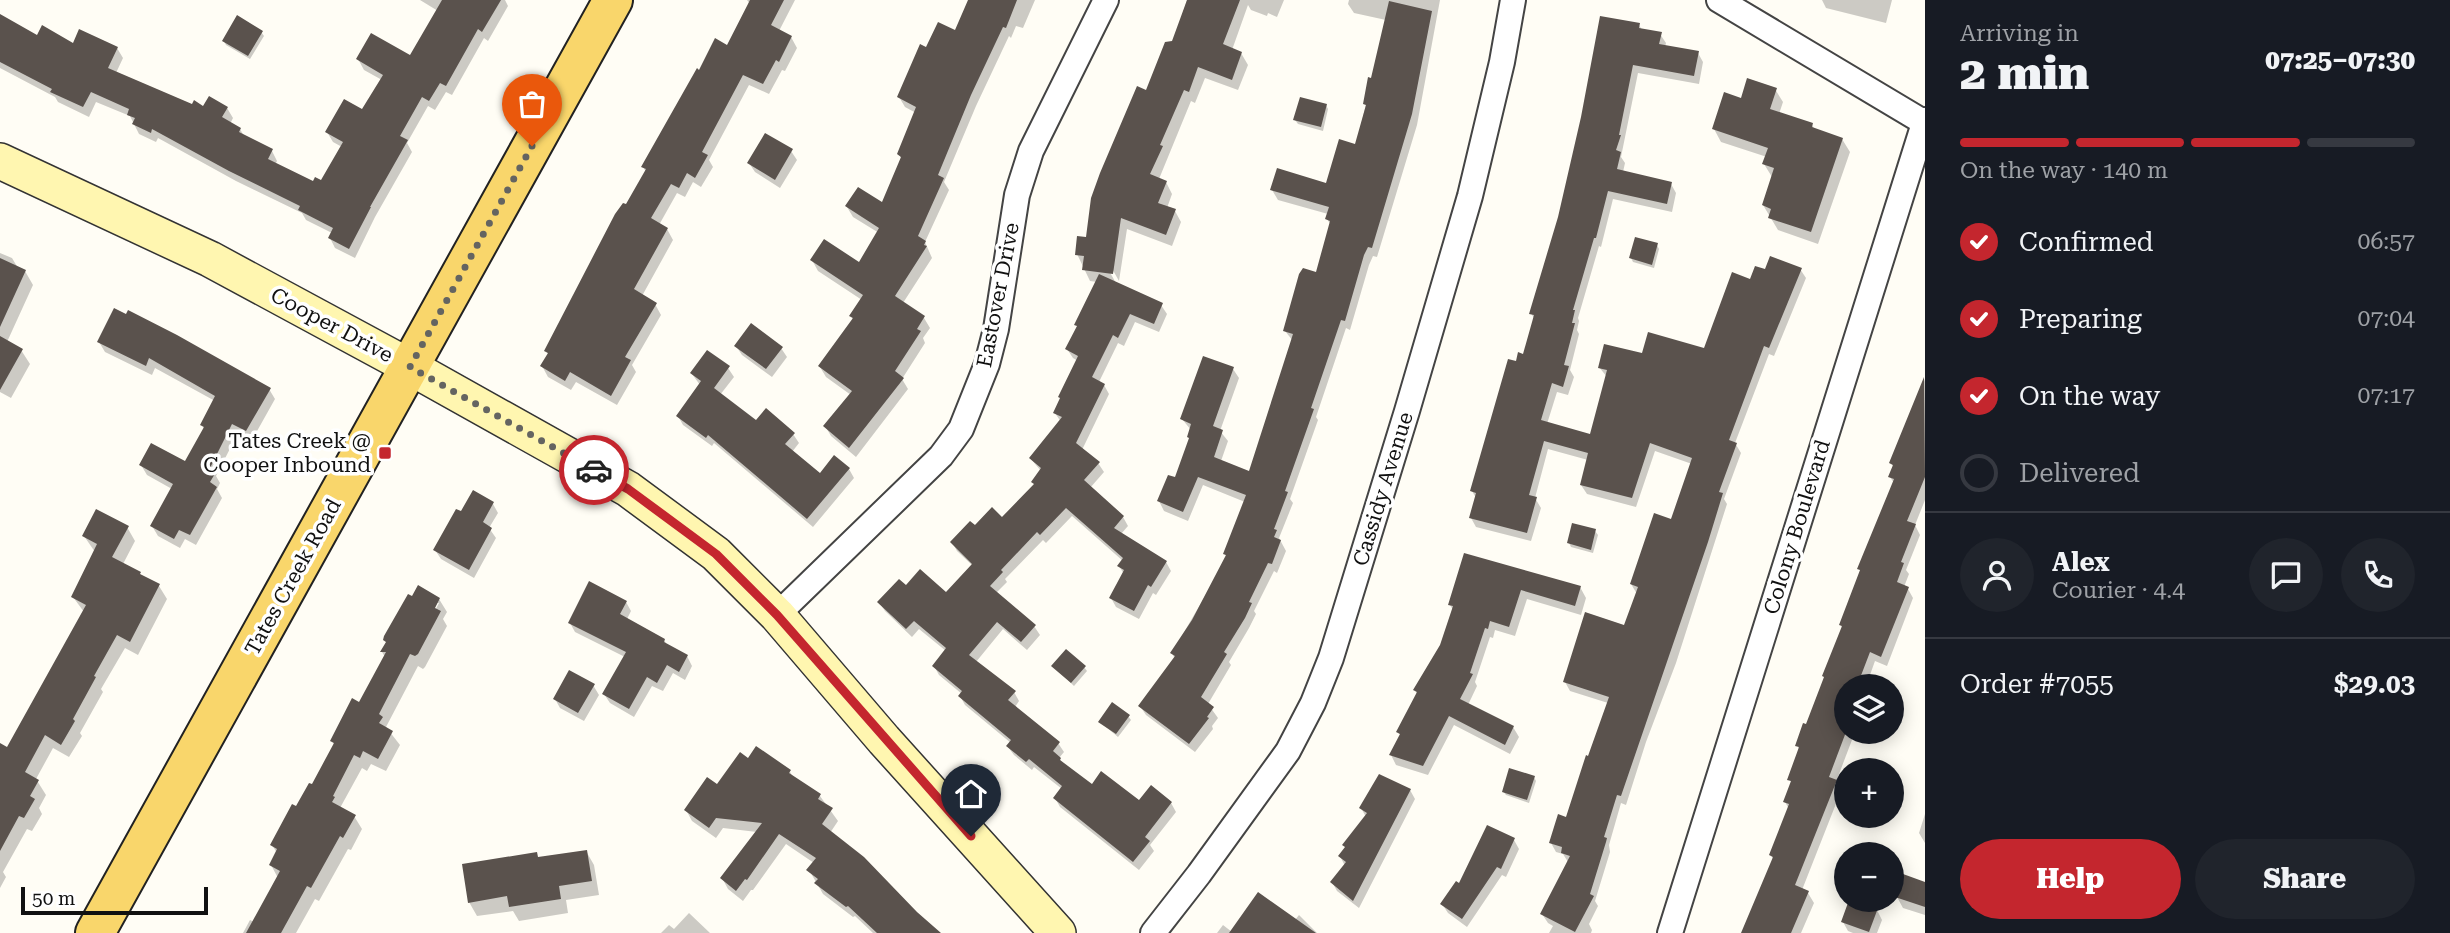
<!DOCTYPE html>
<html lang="en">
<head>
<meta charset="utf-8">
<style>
  :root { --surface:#171b24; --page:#20242c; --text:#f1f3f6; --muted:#9ea1a6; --line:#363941; --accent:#c4262e }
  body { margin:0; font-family:"Roboto Serif",serif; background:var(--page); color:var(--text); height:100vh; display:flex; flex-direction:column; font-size:26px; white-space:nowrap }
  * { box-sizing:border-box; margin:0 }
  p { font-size:23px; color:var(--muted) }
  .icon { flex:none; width:38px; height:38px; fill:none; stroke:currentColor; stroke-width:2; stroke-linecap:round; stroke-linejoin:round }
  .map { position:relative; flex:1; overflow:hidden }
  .details { display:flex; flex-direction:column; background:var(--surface); width:525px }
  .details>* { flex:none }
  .controls { position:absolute; left:1834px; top:674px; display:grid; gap:14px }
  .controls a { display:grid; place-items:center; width:70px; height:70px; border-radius:50%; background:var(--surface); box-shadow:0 4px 18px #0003; font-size:35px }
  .scale { position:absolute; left:21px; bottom:18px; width:187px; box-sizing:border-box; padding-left:7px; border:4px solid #111; border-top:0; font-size:19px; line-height:24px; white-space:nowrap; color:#111; -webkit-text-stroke:5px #fff; paint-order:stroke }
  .pin { position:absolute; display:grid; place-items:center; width:60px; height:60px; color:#fff; margin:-72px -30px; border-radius:50% 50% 50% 0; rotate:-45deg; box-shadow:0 0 7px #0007 }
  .pin .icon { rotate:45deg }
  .courier { position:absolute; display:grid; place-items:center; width:70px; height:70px; margin:-35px; border:5px solid #c4262e; border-radius:50%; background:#fff; color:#222; box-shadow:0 2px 9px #0007 }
  .overview em { font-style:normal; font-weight:800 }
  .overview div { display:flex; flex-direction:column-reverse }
  .overview { display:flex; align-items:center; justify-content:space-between; height:119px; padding:0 35px }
  h1 { font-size:46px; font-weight:800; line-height:52px }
  .bar { display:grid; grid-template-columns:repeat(4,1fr); gap:10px 7px; align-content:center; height:84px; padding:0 35px }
  .bar i { height:9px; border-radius:5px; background:var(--line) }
  .bar .active { background:var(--accent) }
  .bar p { grid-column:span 4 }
  .line { display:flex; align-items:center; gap:18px; padding:0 35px; border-top:2px solid var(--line) }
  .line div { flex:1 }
  .round { display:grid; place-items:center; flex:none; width:74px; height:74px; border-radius:37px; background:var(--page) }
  ol { padding:0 35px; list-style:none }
  li { display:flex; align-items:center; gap:21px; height:77px }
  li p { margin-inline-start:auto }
  li .icon { padding:7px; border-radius:50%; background:var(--accent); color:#fff; stroke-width:4 }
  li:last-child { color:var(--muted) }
  li i { width:38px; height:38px; border:4px solid var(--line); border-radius:50% }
  .cta { display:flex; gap:14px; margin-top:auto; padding:14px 35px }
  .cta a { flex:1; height:80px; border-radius:42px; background:var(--accent); color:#fff; font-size:28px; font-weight:800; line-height:80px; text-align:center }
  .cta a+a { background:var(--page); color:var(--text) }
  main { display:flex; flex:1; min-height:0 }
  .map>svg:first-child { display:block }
</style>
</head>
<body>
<main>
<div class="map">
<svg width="1925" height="933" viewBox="0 0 1925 933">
  <rect width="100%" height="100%" fill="#fffdf5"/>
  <path fill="#0003" fill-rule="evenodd" d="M420,0H505L508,6L488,41L484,38L452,95L446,92L435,110L428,106L407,143L412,152L375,217L355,258L335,248L330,238L332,233L306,220L302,213L236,181L158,138L156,142L139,134L130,116L96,102L89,117L58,102L55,97L0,68V20L38,37L74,46L117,48L123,58L116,73L192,106L227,108L233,118L230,124L240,129L244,136L272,151L277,161L275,165L313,184L321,182L342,147L333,142L327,132L363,111L382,80L364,70L358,59L410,58L438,11Z
    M747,0H795L779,31L791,37L797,48L785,71L782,70L769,94L749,85L709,160L713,167L701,187L693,182L685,197L677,193L659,225L667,229L673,240L642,296L655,304L661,315L632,365L636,372L617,405L576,382L571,390L548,377L542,366L549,355L546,351L646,172L643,167L700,72L728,47L750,4Z
    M970,0H1035L1023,28L1016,26L1011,38L1009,36L976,106L944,182L949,190L925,242L932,258L903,303L924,318L930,328L923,338L925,343L902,379L908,389L856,457L831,436L825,426L851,395L826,377L820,367L853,320L851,316L862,300L818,271L812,260L859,265L879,233L853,217L847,207L882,204L902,160L899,154L916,113L905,107L899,97L927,49L956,32Z
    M1187,0H1284L1277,17L1268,13L1267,16L1251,10L1248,5L1232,50L1241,53L1248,65L1238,90L1205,78L1195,103L1191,101L1159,179L1166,182L1172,194L1167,208L1175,211L1181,222L1172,246L1127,229L1119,281L1110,265L1107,267L1117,285L1161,305L1167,314L1159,332L1135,322L1124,346L1118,343L1099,382L1104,385L1109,394L1082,450L1098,463L1104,472L1090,488L1123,517L1128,526L1121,534L1166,562L1171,571L1156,595L1153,593L1139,619L1116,607L1111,598L1124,574L1119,566L1123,561L1072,516L1046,543L1043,540L1005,579L1007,582L996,593L1034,626L1040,635L1027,650L1003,629L976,662L1014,692L1019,701L1015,707L1058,743L1064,752L1059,758L1064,765L1092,787L1139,802L1171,803L1176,812L1150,845L1154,851L1139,870L1060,807L1055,798L1062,789L1034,767L1032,770L1014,755L1008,747L1011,743L965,705L960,696L962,694L939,675L934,666L946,651L919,629L912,637L885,611L879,602L906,588L946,595L973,566L957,551L952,542L975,527L1002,519L1035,485L1041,471L1031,459L1061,422L1055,413L1078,361L1073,358L1067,349L1097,282L1090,281L1077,254L1088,239L1147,92L1173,43Z
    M1349,0H1440L1417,125L1377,257L1373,256L1369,265L1350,330L1346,328L1316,417L1318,420L1290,499L1293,503L1279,538L1286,551L1277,573L1274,571L1254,611L1256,614L1249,628L1229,662L1231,665L1208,704L1218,718L1212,726L1213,729L1195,752L1146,715L1140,706L1175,659L1172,653L1227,558L1225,554L1245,502L1203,485L1188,521L1164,511L1159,501L1176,480L1190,440L1191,430L1182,419L1233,369L1239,378L1220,431L1228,441L1221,461L1250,473L1293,341L1285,331L1317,274L1331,225L1327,219L1328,214L1278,200L1272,190L1327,186L1356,146L1386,20L1354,13L1348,4Z
    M1822,0H1892L1886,23L1826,8Z
    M1639,25L1642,30L1660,34L1666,43L1665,47L1698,53L1703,62L1699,84L1638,73L1621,157L1625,163L1623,172L1671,184L1676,193L1672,212L1613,199L1601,247L1599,246L1578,318L1579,321L1577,330L1579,334L1570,370L1574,377L1568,395L1557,392L1547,424L1591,436L1607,377L1599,367L1643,355L1705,350L1751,281L1766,272L1800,269L1806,278L1774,356L1769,354L1735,443L1741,453L1724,499L1727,504L1676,663L1646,742L1626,805L1621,803L1609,845L1610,852L1595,901L1598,906L1589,924L1592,930L1591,933H1549L1553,926L1548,923L1542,914L1568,862L1563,854L1556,852L1551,843L1567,819L1608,703L1570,691L1565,682L1626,627L1637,594L1631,584L1672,521L1692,464L1655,451L1636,507L1587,494L1581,485L1588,460L1548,449L1535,498L1541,508L1531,541L1476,527L1471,518L1476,498L1472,491L1517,363L1524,356L1535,320L1531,313Z
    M261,32L264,36L250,59L226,45L224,41Z
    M1775,89L1783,102L1779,114L1812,125L1815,130L1842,139L1850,152L1818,244L1778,230L1763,205L1772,177L1764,164L1767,157L1721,142L1714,129L1742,100Z
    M1326,105L1328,109L1323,131L1298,124L1295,120Z
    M791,151L797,160L780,188L755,172L749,163Z
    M1657,245L1659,249L1654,268L1633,262L1631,258Z
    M0,253L12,258L18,268L25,271L33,285L7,342L21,350L30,364L11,398L0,392Z
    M99,342L269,389L275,399L252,440L238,433L216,476L220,483L217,489L222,498L196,545L185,539L180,548L158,536L152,526L172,489L147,475L141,465L185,463L204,429L202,425L215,401L155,368L152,375L105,352Z
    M736,346L781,348L787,357L772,377L742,355Z
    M728,368L734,377L720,395L756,423L793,434L799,443L792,452L820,475L849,469L854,478L813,527L714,443L712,446L683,425L678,416L700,385L692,374Z
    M1925,379V500L1915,525L1920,535L1906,570L1909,574L1904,587L1908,589L1913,598L1887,666L1875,661L1866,686H1846V732H1855L1836,782L1841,791L1802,890L1808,893L1814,903L1801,933H1743L1774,861L1771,855L1789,809L1785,802L1792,783L1789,779L1800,751L1797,745L1807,726L1843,629L1840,624L1894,483L1890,477L1894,468L1891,463Z
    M493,504L498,513L489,528L496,538L474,578L441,559L435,550L462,513Z
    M127,527L135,541L123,564L159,586L167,599L138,655L125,648L101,689L103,692L80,733L82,736L69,757L53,748L36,779L46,795L39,808L42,814L32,831L27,829L3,872L6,877L0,888V745L7,749L84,612L73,597L95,552L84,536Z
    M1595,531L1598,535L1593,553L1571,547L1569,543Z
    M1466,555L1580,587L1586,598L1581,615L1527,599L1515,636L1495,630L1493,638L1490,637L1475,682L1477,686L1468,705L1513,727L1519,737L1510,754L1454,725L1428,775L1396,765L1391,755L1401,736L1398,732L1417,694L1415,690L1442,646L1453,610L1450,605Z
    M439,599L447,612L443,619L447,626L425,667L423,669L418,666L386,727L400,745L386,771L371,764L367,771L362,768L340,808L354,816L362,829L351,850L348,849L319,901L315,899L296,933H243L250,920L254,922L278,878L271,865L277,853L272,845L313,787L335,746L332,741L360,704L385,657L382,652L387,644L385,640ZM435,603H439L432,616Z
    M626,602L631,611L627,619L664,640L667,645L687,656L692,666L685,680L673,673L663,691L652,686L634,717L610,703L604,694L625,657L575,632L570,623Z
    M1053,666L1084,667L1087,671L1074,686Z
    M593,685L599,695L584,721L560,708L555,699Z
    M1128,716L1131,720L1118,737L1100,722Z
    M749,760L790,772L793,777L820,796L838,821L830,833L939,933H873L855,916L853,917L823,894L809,870L814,863L786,844L753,890H751L743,901L728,889L722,878L757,832L723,828L716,838L692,821L686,810Z
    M1534,777L1536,781L1529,803L1506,795L1503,791Z
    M1410,790L1415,799L1359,908L1337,891L1332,882L1345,866L1340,856L1366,817L1361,808Z
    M1925,814V843L1919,833Z
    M1514,840L1519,849L1506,877L1502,875L1467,927L1448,913L1442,904Z
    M586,851L594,865L599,895L566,900L568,913L519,921L513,911L477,916L469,902L539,859Z
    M1925,884V915L1903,908L1897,897Z
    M1877,910L1882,920L1877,933H1853L1848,931L1843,922Z
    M689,913L710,933H661L669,925L674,929Z
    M1299,915L1317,933H1217L1223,925L1232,932L1295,920Z"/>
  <path fill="#5a524d" d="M442,0H501L482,32L478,29L446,86L440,83L429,101L422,97L400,136L408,140L370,207H371L349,249L328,238L333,228L298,210L300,206L229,171L152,129L151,133L132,124L135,118L127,115L129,109L91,92L83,107L50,92L52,89L0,62V14L37,35L42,25L73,43L79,29L118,47L108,68L192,104L194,100L203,106L209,96L228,107L222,117L241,128L239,132L273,149L268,159L313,181L315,177L321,180L343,142L325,132L344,99L362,109L383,75L356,59L371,33L410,55Z
    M750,0H784L771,25L792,36L779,62L776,60L763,84L743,75L702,152L708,155L695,178L687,173L679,188L671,184L651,218L668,228L634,289L657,303L625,357L631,360L611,396L570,372L565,381L540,366L548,353L544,351L615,214L623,203L626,204L646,169L641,167L697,68L699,70L715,38L727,45Z
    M968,0H1017L1006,28L1003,27L971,95L938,175L944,178L918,236L926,241L924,245L927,246L895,296L925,316L917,329L921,331L895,371L904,378L849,448L823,426L852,391L818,366L853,318L849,316L863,295L810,260L824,239L859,262L879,228L845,206L858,187L882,202L901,157L897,154L916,107L897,97L920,44L926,47L938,22L955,30Z
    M1187,0H1240L1223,44L1242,52L1232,80L1198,67L1189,92L1184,90L1160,145L1163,146L1150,174L1167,181L1158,203L1176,209L1166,235L1121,218L1113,274L1082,270L1084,256L1075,255L1077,236L1086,237L1091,198L1100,173L1137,86L1146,90L1165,42L1172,41Z
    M1389,1L1432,11L1412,114L1372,248L1368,247L1364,255L1345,321L1341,320L1311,408L1314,409L1285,491L1288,492L1274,529L1277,530L1274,537L1281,540L1272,564L1268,563L1249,602L1252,603L1245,618L1224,652L1227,654L1201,697L1214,707L1207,717L1209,718L1189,744L1138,706L1175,656L1170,653L1192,620L1226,555L1223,554L1246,495L1198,477L1183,512L1157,501L1168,475L1175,477L1189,438L1187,437L1191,424L1180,419L1203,356L1234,367L1213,426L1223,430L1214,457L1249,471L1293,334L1283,331L1299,274L1303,268L1316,272L1330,221L1325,219L1329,207L1270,190L1277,168L1326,183L1339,139L1355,144L1366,105L1363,104L1368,77L1371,78Z
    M237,15L263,31L248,56L222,41Z
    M1600,16L1640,23L1639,28L1662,32L1659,44L1699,51L1694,76L1633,65L1619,135H1621L1616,150L1621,152L1617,169L1672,182L1667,204L1608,191L1596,238H1594L1573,310H1575L1572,323H1575L1564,365L1569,366L1563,387L1552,383L1541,420L1590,434L1607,370L1598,368L1604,344L1642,353L1648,332L1704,348L1732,272L1750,279L1755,266L1765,269L1770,256L1802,268L1769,348L1764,346L1729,440L1737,443L1719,492L1723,493L1708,542L1621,796L1617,795L1604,837L1607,838L1606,842L1590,894L1594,896L1575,932L1540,914L1570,856L1561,853L1562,847L1549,843L1558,814L1566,817L1586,755L1588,756L1609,697L1563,682L1585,612L1624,625L1638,587L1630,584L1654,513L1671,519L1692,458L1650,443L1632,498L1580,485L1588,453L1544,441L1529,495L1537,497L1527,533L1469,518L1476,493L1470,491L1508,359L1516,361L1518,352L1523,354L1534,315L1529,314L1558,217L1581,117Z
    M1747,78L1777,88L1770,109L1813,123L1812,127L1843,138L1811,232L1768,218L1771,209L1762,205L1774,168L1762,164L1768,148L1712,129L1724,92L1741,98Z
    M1300,97L1327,104L1321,127L1293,120Z
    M765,133L793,149L775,180L747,163Z
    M1635,237L1658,243L1652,265L1629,258Z
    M0,258L26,270L0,327Z
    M1099,274L1163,303L1154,324L1130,314L1118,338L1113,335L1092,377L1105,384L1076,443L1100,462L1084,480L1124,516L1114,528L1167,561L1151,587L1148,585L1134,611L1109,598L1124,570L1117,566L1123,558L1066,508L1040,535L1037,532L1001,570L1003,572L990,586L1036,625L1021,642L997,622L969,655L1016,691L1008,700L1060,742L1053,751L1061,758L1060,760L1092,784L1101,771L1139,800L1151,785L1172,802L1145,837L1150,841L1133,862L1053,798L1062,786L1029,759L1026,762L1006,746L1011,740L958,696L962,691L932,666L946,648L914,621L906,629L877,602L899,579L906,585L920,569L946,592L972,564L950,542L970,521L975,525L992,507L1002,517L1034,484L1031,482L1041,468L1029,458L1062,417L1053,413L1060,398L1058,397L1078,356L1065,349L1077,326L1074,325Z
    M114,308L126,314L128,310L177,335L271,388L246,431L232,424L210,468L216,472L210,482L217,487L190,535L179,530L174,539L150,526L173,484L139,465L151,443L185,461L204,427L200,425L215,396L149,358L146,366L97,342Z
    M751,323L783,347L766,369L734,346Z
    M0,336L23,349L0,390Z
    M707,350L730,366L714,388L756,420L766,408L795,433L785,444L820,473L834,455L850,468L807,519L708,435L706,438L676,416L701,381L690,373Z
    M1924,377L1925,477L1907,521L1916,524L1901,562L1904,563L1897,582L1909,587L1881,657L1870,652L1857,686H1846V732L1829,777L1837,780L1795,885L1809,891L1791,933H1741L1773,857L1769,855L1789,804L1783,802L1791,781L1787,780L1799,747L1795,746L1803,723L1806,724L1824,677L1822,676L1842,626L1839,625L1860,570L1857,569L1894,479L1888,477L1893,465L1889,463Z
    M473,490L494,502L483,522L492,528L469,570L433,550L456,509L461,511Z
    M96,509L129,526L112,557L141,572L140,574L160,584L130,642L117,635L94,676L96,677L73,719L75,721L61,745L45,735L25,772L39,780L30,796L35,799L24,818L19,816L0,851V743L7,747L86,605L71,597L97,544L82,536Z
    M1572,523L1596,529L1591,550L1567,543Z
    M1464,553L1581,586L1575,606L1521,590L1509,627L1490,621L1488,629L1485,628L1470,673L1473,674L1460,699L1514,726L1505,745L1449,716L1423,766L1389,755L1400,734L1396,732L1417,692L1413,690L1440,645L1453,606L1448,605Z
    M589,581L627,601L620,614L665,639L664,642L688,655L679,672L667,665L657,683L647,677L629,709L602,694L626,652L568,623Z
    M418,585L440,598L435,608L441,611L418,654L415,656L410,654L379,714L383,717L379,723L393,731L378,759L363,751L360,758L354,755L333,796L335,797L332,802L356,815L343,838L340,836L311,888L307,886L281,933H246L280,871L269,865L277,849L270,845L292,804L296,806L309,783L312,784L334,743L330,741L352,698L359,702L386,652H380L386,642L383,640L384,636L408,594L412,596Z
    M1066,649L1086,666L1071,683L1051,666Z
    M569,670L595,684L578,713L553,699Z
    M1112,702L1130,715L1116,734L1098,722Z
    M756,746L791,770L789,773L821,794L818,799L833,808L822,824L864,857L917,912L941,933H877L848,906L846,907L814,883L818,879L806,870L816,858L779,834L747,880L745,879L736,891L720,878L762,823L716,818L709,828L684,810L707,777L717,784L740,752L748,758Z
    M1509,768L1535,776L1527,800L1502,792Z
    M1379,774L1411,789L1353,901L1330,882L1346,862L1338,856L1345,847L1342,845L1367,813L1359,808Z
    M1487,825L1515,838L1501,869L1497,867L1462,919L1440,904L1456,881L1459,883Z
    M587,850L592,881L559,886L561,899L509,907L507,896L468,903L462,864L537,852L538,857Z
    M1903,874L1925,882V907L1895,897Z
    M1258,892L1316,933H1229Z
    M1849,900H1881L1869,932L1841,922Z"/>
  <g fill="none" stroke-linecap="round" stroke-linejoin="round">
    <g stroke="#444" stroke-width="28">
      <path id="street" d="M1719,0L1925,123
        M777,615L941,456L961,429L987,364L996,329L1017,195L1031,151L1106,0
        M1153,933L1199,874L1288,751L1313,703L1331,658L1407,411L1470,196L1502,62L1513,0
        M1670,933L1925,120"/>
    </g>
    <g stroke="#333" stroke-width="38">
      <path id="secondary" d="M0,161L210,259L410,367L628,489L716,554L777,615L884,740L1058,933"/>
    </g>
    <g stroke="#222" stroke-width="42">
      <path id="primary" d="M95,933L613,0"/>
    </g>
    <use href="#street" stroke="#fff" stroke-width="24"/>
    <use href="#secondary" stroke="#fff6b0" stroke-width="35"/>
    <use href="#primary" stroke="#f9d66b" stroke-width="38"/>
  </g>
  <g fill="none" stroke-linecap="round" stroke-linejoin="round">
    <path stroke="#646461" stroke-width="7" stroke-dasharray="0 12.6" d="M532,146L410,367L594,470"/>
    <path stroke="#c4262e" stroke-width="9" d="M594,470L628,489L716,554L777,615L971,836"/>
  </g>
  <rect fill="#c4262e" stroke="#fff" stroke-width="2.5" x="378" y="446" width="14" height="14" rx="3.5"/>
  <g text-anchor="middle" stroke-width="7" stroke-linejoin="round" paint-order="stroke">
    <g font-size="21" fill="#111" stroke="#fff">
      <text transform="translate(998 295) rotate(-79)" y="7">Eastover Drive</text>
      <text transform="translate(332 325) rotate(28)" y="7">Cooper Drive</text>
      <text transform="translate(1383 489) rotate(-73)" y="7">Cassidy Avenue</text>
      <text transform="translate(1797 527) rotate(-73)" y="7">Colony Boulevard</text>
      <text transform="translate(293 577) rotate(-61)" y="7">Tates Creek Road</text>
    </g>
    <g font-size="21" fill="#111" stroke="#fff" text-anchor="end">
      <text x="371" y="448">Tates Creek @<tspan x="371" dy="24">Cooper Inbound</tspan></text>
    </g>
  </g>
</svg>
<div class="controls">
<a><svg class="icon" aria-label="layers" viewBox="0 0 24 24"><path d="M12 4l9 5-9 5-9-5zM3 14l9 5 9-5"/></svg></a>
<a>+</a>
<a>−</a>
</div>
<div class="scale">50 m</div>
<div class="pin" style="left:532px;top:146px;background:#ea580c"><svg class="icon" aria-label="bag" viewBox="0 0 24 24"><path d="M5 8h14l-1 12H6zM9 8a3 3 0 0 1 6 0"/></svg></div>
<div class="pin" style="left:971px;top:836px;background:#1f2937"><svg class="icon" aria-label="home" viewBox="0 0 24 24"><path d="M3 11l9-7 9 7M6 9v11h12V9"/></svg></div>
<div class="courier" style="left:594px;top:470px"><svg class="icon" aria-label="car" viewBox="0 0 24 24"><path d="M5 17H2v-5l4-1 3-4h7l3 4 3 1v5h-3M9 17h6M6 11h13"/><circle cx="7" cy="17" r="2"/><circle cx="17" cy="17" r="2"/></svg></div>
</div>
<section class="details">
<div class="overview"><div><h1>2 min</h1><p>Arriving in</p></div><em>07:25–07:30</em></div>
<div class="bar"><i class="active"></i><i class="active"></i><i class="active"></i><i></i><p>On the way · 140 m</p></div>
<ol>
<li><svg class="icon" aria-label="check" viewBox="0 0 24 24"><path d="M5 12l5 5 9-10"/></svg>Confirmed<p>06:57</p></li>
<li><svg class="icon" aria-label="check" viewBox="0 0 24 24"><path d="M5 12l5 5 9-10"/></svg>Preparing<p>07:04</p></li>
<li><svg class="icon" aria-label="check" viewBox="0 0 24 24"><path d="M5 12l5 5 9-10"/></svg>On the way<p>07:17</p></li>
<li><i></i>Delivered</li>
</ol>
<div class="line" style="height:126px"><a class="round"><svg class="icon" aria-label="person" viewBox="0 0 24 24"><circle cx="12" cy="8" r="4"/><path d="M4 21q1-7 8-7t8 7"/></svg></a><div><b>Alex</b><p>Courier · 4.4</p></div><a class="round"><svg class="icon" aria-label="chat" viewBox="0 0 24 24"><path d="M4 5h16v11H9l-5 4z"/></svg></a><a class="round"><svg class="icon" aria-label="phone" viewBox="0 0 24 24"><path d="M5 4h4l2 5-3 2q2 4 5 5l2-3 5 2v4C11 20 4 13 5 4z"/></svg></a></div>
<div class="line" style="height:91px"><div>Order #7055</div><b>$29.03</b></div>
<div class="cta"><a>Help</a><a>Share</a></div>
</section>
</main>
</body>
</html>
